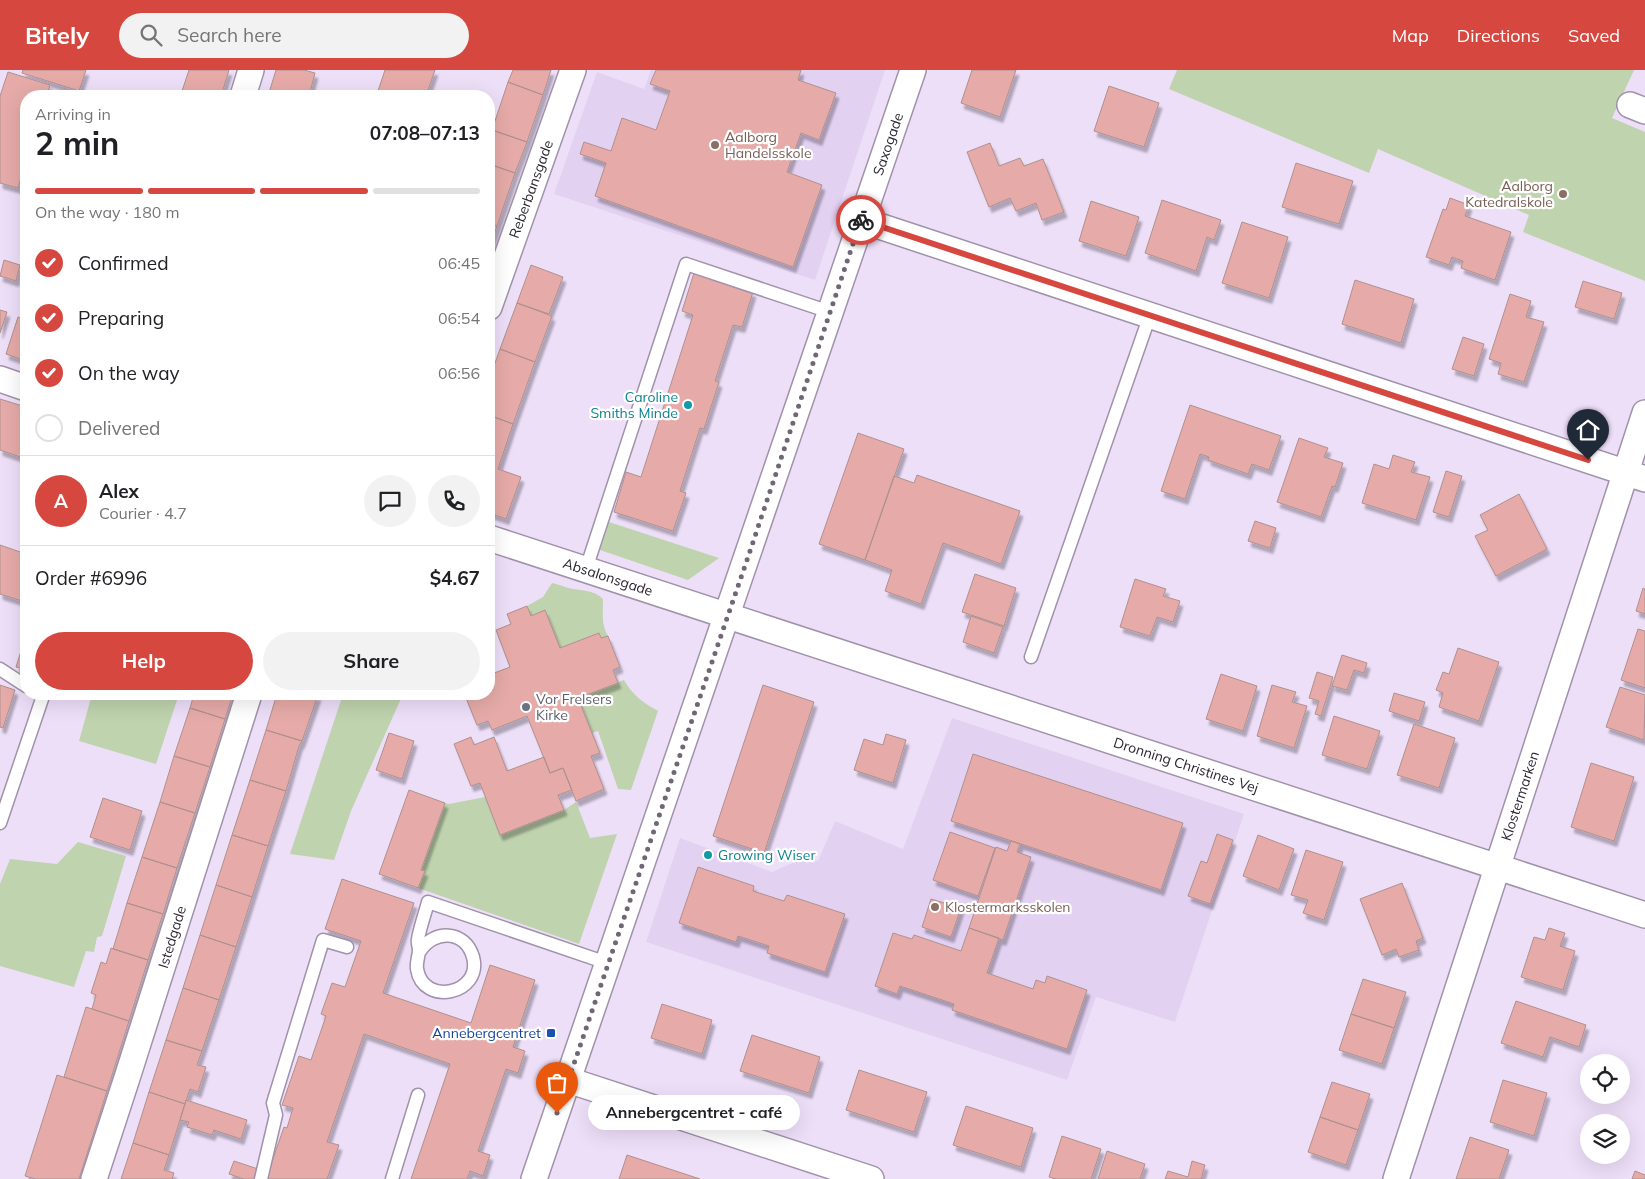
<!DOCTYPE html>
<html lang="en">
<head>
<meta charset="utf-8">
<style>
  :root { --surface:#fff; --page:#f2f2f2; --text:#202124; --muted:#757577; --line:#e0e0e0; --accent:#d6483f }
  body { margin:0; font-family:Mulish,sans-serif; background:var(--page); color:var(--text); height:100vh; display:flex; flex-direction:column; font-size:19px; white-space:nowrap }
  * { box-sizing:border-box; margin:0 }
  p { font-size:16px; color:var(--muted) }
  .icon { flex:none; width:28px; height:28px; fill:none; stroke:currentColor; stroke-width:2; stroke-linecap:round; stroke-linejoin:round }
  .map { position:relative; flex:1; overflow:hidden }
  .panel { position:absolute; left:20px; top:20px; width:475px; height:610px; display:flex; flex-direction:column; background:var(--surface); border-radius:20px; box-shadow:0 5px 20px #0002 }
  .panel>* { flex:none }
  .fabs { position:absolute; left:1580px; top:984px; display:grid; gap:10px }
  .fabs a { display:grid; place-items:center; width:50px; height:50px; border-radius:50%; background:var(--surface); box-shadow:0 5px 20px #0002; font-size:25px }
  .pin { position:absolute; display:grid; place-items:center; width:42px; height:42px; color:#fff; margin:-51px -21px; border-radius:50% 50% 50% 0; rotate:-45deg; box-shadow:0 0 5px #0007 }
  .pin .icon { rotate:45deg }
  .courier { position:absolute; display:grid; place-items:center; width:50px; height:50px; margin:-25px; border:4px solid #d6483f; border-radius:50%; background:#fff; color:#222; box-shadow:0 1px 6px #0007 }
  .bubble { position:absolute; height:35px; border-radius:18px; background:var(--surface); box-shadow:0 5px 20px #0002; font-size:16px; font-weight:700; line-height:35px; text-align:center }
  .head em { font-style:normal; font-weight:700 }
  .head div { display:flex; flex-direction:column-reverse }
  .head { display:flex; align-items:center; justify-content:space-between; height:85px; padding:0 15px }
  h1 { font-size:32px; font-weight:700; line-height:38px }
  .bar { display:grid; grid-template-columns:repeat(4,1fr); gap:8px 5px; align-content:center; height:60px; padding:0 15px }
  .bar i { height:6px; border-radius:4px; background:var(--line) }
  .bar .active { background:var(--accent) }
  .bar p { grid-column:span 4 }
  .line { display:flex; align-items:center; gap:12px; padding:0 15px; border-top:1px solid var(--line) }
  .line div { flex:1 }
  .round { display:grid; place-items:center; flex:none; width:52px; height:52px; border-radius:26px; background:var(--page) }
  ol { padding:0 15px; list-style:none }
  li { display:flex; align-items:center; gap:15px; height:55px }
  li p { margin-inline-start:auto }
  li .icon { padding:5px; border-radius:50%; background:var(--accent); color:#fff; stroke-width:4 }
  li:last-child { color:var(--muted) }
  li i { width:28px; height:28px; border:2px solid var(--line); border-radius:50% }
  .primary-button { display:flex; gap:10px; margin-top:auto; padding:10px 15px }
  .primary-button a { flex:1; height:58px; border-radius:30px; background:var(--accent); color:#fff; font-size:20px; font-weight:700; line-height:58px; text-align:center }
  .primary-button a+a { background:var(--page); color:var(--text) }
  header { display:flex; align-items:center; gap:30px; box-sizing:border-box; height:70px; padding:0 25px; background:var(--accent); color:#fff }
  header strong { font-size:24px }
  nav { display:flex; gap:28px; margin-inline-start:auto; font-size:18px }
  .search { width:350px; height:45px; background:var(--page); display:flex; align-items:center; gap:12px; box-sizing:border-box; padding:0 18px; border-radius:28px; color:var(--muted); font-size:19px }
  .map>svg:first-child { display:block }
</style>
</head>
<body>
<header>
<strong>Bitely</strong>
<div class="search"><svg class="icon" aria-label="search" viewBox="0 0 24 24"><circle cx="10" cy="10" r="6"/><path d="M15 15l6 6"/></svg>Search here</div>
<nav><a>Map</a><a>Directions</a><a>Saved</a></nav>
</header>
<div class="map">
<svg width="1645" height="1109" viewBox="0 0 1645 1109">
  <defs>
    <filter id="shadow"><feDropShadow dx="3" dy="5.5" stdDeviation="1" flood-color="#0004"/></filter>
  </defs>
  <rect width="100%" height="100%" fill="#eedff9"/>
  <path fill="#e3d1f2" d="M651,0H885L815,210L554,124L597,2L644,19Z
    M952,648L1244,744L1175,952L1096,927L1067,1010L646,872L680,768L772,802L804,788L818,791L835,751L903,779Z"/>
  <path fill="#bfd3ae" d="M1177,0H1634L1612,48L1645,62V211L1523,162L1529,145L1378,79L1369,103L1169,19Z
    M609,452L719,488L688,510L600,480Z
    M552,513C557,514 563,516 568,518C581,521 593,519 603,529C603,543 601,554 608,566L601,568L599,563L560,578L545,541L531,546L527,536L543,527Z
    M624,610C632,625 644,633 658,641L631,720L618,719L598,661L592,663L578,628Z
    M92,624H179L156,694L79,671Z
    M343,624H403L351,741L334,790L290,784Z
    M485,727L500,765L564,740L576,732L590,768L617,764L579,874L418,818L424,801L421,800L445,733L449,734Z
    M78,772L126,786L102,866L97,867L94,882L86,881L74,917L0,896V814L10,789L57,794Z"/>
  <path fill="#e6aba8" stroke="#af908e" filter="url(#shadow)" d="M23,0H86L79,21L22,3Z
    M189,0H229L221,26H198L182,21Z
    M276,0H304L315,3L309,26H268Z
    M385,0H435L426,26H391L378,21Z
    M513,0H551L543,25L508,12Z
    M656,0H801L798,10L836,23L819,70L801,63L787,102L822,115L793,197L595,126L606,93L580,84L584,72L611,81L622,48L656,60L670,21L650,14Z
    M972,0H1016L1000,47L961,33Z
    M8,2L50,15L47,26H26V91L18,118L0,113V26Z
    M508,12L543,25L527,72L492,60Z
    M1109,16L1159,33L1144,77L1094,61Z
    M182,21L198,26H181Z
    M492,60L527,72L515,103L489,94V69Z
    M990,73L999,96L1020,88L1024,96L1043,89L1064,142L1042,150L1036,133L1016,141L1010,128L989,137L967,82Z
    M1296,93L1353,111L1339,154L1282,137Z
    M489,94L515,103L497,156L489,153Z
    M1450,128L1469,135L1465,146L1511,162L1495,210L1461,198L1463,191L1452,187L1449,195L1426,187L1443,139L1446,140Z
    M1162,130L1221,150L1214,170L1207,167L1196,201L1145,183Z
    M1091,131L1139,147L1126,186L1079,171Z
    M1242,152L1288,167L1269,228L1222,213Z
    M489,153L497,156L489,180Z
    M4,190L20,195L16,211L0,206Z
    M531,195L563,207L549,244L517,233Z
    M694,203L753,222L742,257L733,255L715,311L719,312L704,359L700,358L680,421L686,423L673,461L614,442L626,402L641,407L693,245L682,241Z
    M1355,210L1414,229L1401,273L1342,254Z
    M1583,211L1622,223L1614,249L1575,237Z
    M1510,224L1531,231L1526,247L1544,252L1524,312L1498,304L1501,293L1489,289Z
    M517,233L552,246L535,292L500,279Z
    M0,240L7,242L0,263Z
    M18,247L26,249V291L6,284Z
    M1463,267L1484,274L1474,306L1452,299Z
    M500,279L535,292L513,354L489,345V310Z
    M0,329L26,337V389L0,380Z
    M1190,335L1281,366L1269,400L1252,394L1248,404L1208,390L1209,387L1200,384L1185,429L1161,421Z
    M489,345L513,354L498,399L521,407L506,449L489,443Z
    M858,363L904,379L865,490L819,474Z
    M1299,368L1328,378L1324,387L1343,393L1335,417L1332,416L1321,447L1277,432Z
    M1393,385L1415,392L1411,402L1430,407L1416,450L1362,433L1374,394L1389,399Z
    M1446,401L1462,406L1449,447L1433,442Z
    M917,405L1020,441L1001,494L943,473L921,534L885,521L892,500L865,490L894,406L914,413Z
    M1519,424L1547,479L1496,506L1475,466L1488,460L1480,445Z
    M1255,451L1276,458L1270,478L1248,471Z
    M0,475L26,484V525H24L22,531L0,524Z
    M975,504L1016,518L1004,556L962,542Z
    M1135,509L1166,519L1163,526L1180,531L1173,552L1157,547L1150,566L1120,557Z
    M1643,518L1645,519V544L1636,541Z
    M527,536L531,546L545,540L560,578L599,563L601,568L608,566L620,597L613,600L618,613L578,628L600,683L591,686L604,719L576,731L563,698L550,703L527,646L492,660L488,651L477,655L466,628L477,624H489V605L510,597L496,560L511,554L507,544Z
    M971,546L1003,557L994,583L963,572Z
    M1638,559L1645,561V618L1621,610Z
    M26,565V600L16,597Z
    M1458,578L1499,592L1479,651L1439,637L1443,623L1436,620L1443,602L1449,604Z
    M1342,585L1367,593L1364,603L1354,600L1347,620L1332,616Z
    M1317,602L1333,607L1321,646L1315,644L1319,631L1309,628Z
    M1221,604L1257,616L1243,661L1206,649Z
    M0,615L15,620L3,658L0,657Z
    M763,615L814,632L764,783L713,766Z
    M1272,615L1296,622L1292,632L1307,636L1294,678L1257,666Z
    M1620,617L1645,625L1644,670L1606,657Z
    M1394,623L1425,632L1419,651L1389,641Z
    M194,624H233L225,649L190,638Z
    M277,624L318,625L302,671L266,660Z
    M190,638L225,649L210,697L174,686Z
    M1334,646L1380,661L1367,699L1322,685Z
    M1414,654L1455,668L1439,718L1397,705Z
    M266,660L302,671L299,676L286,721L250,710Z
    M389,663L414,671L402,709L376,700Z
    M886,664L906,670L893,713L854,700L864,669L883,675Z
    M471,667L474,675L494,667L507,701L544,687L550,703L563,698L572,720L558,725L564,740L500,765L480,713L471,716L454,674Z
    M973,684L1183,753L1161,820L951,751Z
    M174,686L210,697L195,743L160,732Z
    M1591,693L1634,707L1614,771L1571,757Z
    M250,710L286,721L268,776L232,765Z
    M409,720L445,733L421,800L425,801L418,818L379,804Z
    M103,728L142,741L130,780L90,767Z
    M160,732L195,743L177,798L142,787Z
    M950,762L995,778L978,826L933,810Z
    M1217,764L1233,770L1210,834L1188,826L1201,791L1207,793Z
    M232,765L268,776L252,827L216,815Z
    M1258,765L1294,779L1279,820L1243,806Z
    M1011,771L1020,774L1017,782L1031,787L1003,870L969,858L996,777L1007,781Z
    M1306,780L1343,792L1324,850L1303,843L1308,830L1291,825Z
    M142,787L177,798L163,844L127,833Z
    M698,797L754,816L753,821L784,831L787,825L845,844L825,902L767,883L769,876L738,866L736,872L679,853Z
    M342,809L414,833L383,923L471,953L490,895L535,910L513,977L525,981L518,1003L506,999L478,1081L490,1085L483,1106L470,1101L467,1109H411L450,994L364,964L327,1072L339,1075L327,1109H266L284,1057L287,1058L293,1038L282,1035L299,986L311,990L326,946L321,944L332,913L345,917L361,871L325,859Z
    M1402,813L1423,868L1416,871L1419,880L1399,887L1396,879L1382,885L1360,829Z
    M216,815L252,827L236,877L200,865Z
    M931,829L961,838L951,867L922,857Z
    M127,833L163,844L148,890L113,879Z
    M969,858L999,868L987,903L1033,919L1036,910L1045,913L1047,906L1087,920L1067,979L952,940L954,934L900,916L897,924L875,916L893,863L912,869L914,865L961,881Z
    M1549,858L1565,863L1560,876L1575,881L1563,920L1521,907L1534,867L1545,870Z
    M200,865L236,877L219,930L183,918Z
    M111,878L148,890L129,951L92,939L96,925L91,923L101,892L106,894Z
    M1363,909L1406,922L1394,958L1351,944Z
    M183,918L219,930L202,981L166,970Z
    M1516,931L1586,955L1579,977L1550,967L1543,987L1501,973Z
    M662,934L712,950L702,984L651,968Z
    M86,937L129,951L107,1021L64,1007Z
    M1351,944L1394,958L1382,994L1339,980Z
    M752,965L820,987L809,1023L740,1001Z
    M166,970L202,981L197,995L206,997L198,1022L190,1019L185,1034L149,1022Z
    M859,1000L927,1022L914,1062L846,1040Z
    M57,1005L107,1021L79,1109H36L25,1106Z
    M1503,1010L1547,1023L1534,1066L1490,1052Z
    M1332,1012L1370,1024L1358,1060L1320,1047Z
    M149,1022L185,1034L169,1085L133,1073Z
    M186,1030L247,1050L241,1069L214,1060L212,1065L187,1057L189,1052L180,1050Z
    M966,1036L1033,1058L1021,1097L953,1075Z
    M1320,1047L1358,1060L1346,1095L1308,1082Z
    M1062,1066L1101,1079L1091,1109H1056L1049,1107Z
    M1470,1067L1509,1080L1499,1109H1456Z
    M133,1073L169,1085L164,1100L174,1103L172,1109H121Z
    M1107,1081L1145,1094L1140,1109H1098Z
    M627,1085L700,1109H619Z
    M234,1091L258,1099L255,1109H244L229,1104Z
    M1192,1091L1205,1095L1201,1109H1165L1168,1101L1188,1107Z
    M1635,1101L1645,1105V1109H1632Z"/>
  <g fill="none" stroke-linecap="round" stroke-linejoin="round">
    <g stroke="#a092aa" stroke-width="15">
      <path id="lane" d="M586,499L686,194L830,242
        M1031,587L1150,245
        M0,599L26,616
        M0,753L43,626L39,624
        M420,881C434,859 465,860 473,887C483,924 423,937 417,899C416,892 419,886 419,880C419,876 417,873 418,869C420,857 425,844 428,832L607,893
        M261,1109L276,1045L273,1033L323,870L347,877
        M392,1109L418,1025"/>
    </g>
    <g stroke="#a092aa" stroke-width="28">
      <path id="street" d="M243,26L251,0
        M1630,35L1645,41
        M861,150L1645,409
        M489,237L573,0
        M0,309L26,318
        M489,468L1645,845
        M568,1010L871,1109
        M94,1109L127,1008L249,624
        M534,1109L913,0
        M1396,1109L1645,343"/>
    </g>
    <use href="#lane" stroke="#fff" stroke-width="12"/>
    <use href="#street" stroke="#fff" stroke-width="25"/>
  </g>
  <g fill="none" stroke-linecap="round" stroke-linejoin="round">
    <path stroke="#6f6676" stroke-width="5" stroke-dasharray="0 9" d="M557,1043L746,493L861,150"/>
    <path stroke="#d6483f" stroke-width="6" d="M861,150L1588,390"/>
  </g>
  <g fill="#8d6e63" stroke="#fff" stroke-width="2">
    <circle cx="715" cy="75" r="5"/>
    <circle cx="1563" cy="124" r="5"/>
    <circle cx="935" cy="837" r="5"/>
  </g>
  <g fill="#0f9aa8" stroke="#fff" stroke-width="2">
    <circle cx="688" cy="335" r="5"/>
    <circle cx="708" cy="785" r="5"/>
  </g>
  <circle fill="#6b7280" stroke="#fff" stroke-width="2" cx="526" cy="637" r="5"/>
  <rect fill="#1a4fb4" stroke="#fff" stroke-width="2" x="546" y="958" width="10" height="10" rx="2.5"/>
  <g text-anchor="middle" stroke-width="4.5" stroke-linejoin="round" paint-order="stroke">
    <g font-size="14" fill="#785e54" stroke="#fff" text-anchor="start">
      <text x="725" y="72">Aalborg<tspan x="725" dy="16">Handelsskole</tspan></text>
      <text x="1553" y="121" text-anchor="end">Aalborg<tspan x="1553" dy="16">Katedralskole</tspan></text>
      <text x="945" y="842">Klostermarksskolen</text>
    </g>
    <g font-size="14" fill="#2b252f" stroke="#fff">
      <text transform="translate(888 74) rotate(-71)" y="5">Saxogade</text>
      <text transform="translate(531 119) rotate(-70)" y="5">Reberbansgade</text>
      <text transform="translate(608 507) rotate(18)" y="5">Absalonsgade</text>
      <text transform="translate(1186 695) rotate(18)" y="5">Dronning Christines Vej</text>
      <text transform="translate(1520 726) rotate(-72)" y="5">Klostermarken</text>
      <text transform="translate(172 867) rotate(-73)" y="5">Istedgade</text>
    </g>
    <g font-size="14" fill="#0d838f" stroke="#fff" text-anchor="end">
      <text x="678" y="332">Caroline<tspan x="678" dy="16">Smiths Minde</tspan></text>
      <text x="718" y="790" text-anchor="start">Growing Wiser</text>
    </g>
    <g font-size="14" fill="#5b616d" stroke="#fff" text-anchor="start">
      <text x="536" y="634">Vor Frelsers<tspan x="536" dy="16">Kirke</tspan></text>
    </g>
    <g font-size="14" fill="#164399" stroke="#fff" text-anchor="end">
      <text x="541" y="968">Annebergcentret</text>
    </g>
  </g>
</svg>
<div class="fabs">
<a><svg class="icon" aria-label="locate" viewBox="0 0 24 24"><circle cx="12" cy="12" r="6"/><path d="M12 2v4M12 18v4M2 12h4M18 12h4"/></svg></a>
<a><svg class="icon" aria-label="layers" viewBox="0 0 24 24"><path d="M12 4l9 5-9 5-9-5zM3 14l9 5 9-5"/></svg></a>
</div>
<div class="pin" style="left:557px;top:1043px;background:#ea580c"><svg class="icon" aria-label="bag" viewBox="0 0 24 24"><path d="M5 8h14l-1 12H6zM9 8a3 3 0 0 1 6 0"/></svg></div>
<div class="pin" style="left:1588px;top:390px;background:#1f2937"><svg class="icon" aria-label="home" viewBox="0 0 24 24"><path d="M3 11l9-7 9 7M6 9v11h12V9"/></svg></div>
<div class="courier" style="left:861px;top:150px"><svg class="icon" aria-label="bike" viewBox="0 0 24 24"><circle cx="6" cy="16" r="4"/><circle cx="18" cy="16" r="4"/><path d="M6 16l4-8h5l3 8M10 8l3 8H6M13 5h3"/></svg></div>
<div class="bubble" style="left:588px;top:1025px;width:212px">Annebergcentret - café</div>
<section class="panel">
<div class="head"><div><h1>2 min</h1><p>Arriving in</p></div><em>07:08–07:13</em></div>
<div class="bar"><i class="active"></i><i class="active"></i><i class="active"></i><i></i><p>On the way · 180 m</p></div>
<ol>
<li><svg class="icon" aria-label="check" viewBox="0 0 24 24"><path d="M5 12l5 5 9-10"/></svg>Confirmed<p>06:45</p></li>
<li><svg class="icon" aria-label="check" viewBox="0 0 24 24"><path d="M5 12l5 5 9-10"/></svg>Preparing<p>06:54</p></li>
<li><svg class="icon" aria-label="check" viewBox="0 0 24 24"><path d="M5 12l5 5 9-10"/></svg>On the way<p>06:56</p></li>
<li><i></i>Delivered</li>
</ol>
<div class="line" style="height:90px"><b class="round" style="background:var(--accent);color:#fff">A</b><div><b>Alex</b><p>Courier · 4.7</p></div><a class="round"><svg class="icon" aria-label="chat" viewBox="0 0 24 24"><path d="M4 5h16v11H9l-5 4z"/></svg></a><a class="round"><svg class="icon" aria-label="phone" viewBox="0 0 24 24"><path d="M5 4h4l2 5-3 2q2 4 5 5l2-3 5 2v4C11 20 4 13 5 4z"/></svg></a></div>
<div class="line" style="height:65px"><div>Order #6996</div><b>$4.67</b></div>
<div class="primary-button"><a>Help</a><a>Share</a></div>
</section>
</div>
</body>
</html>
